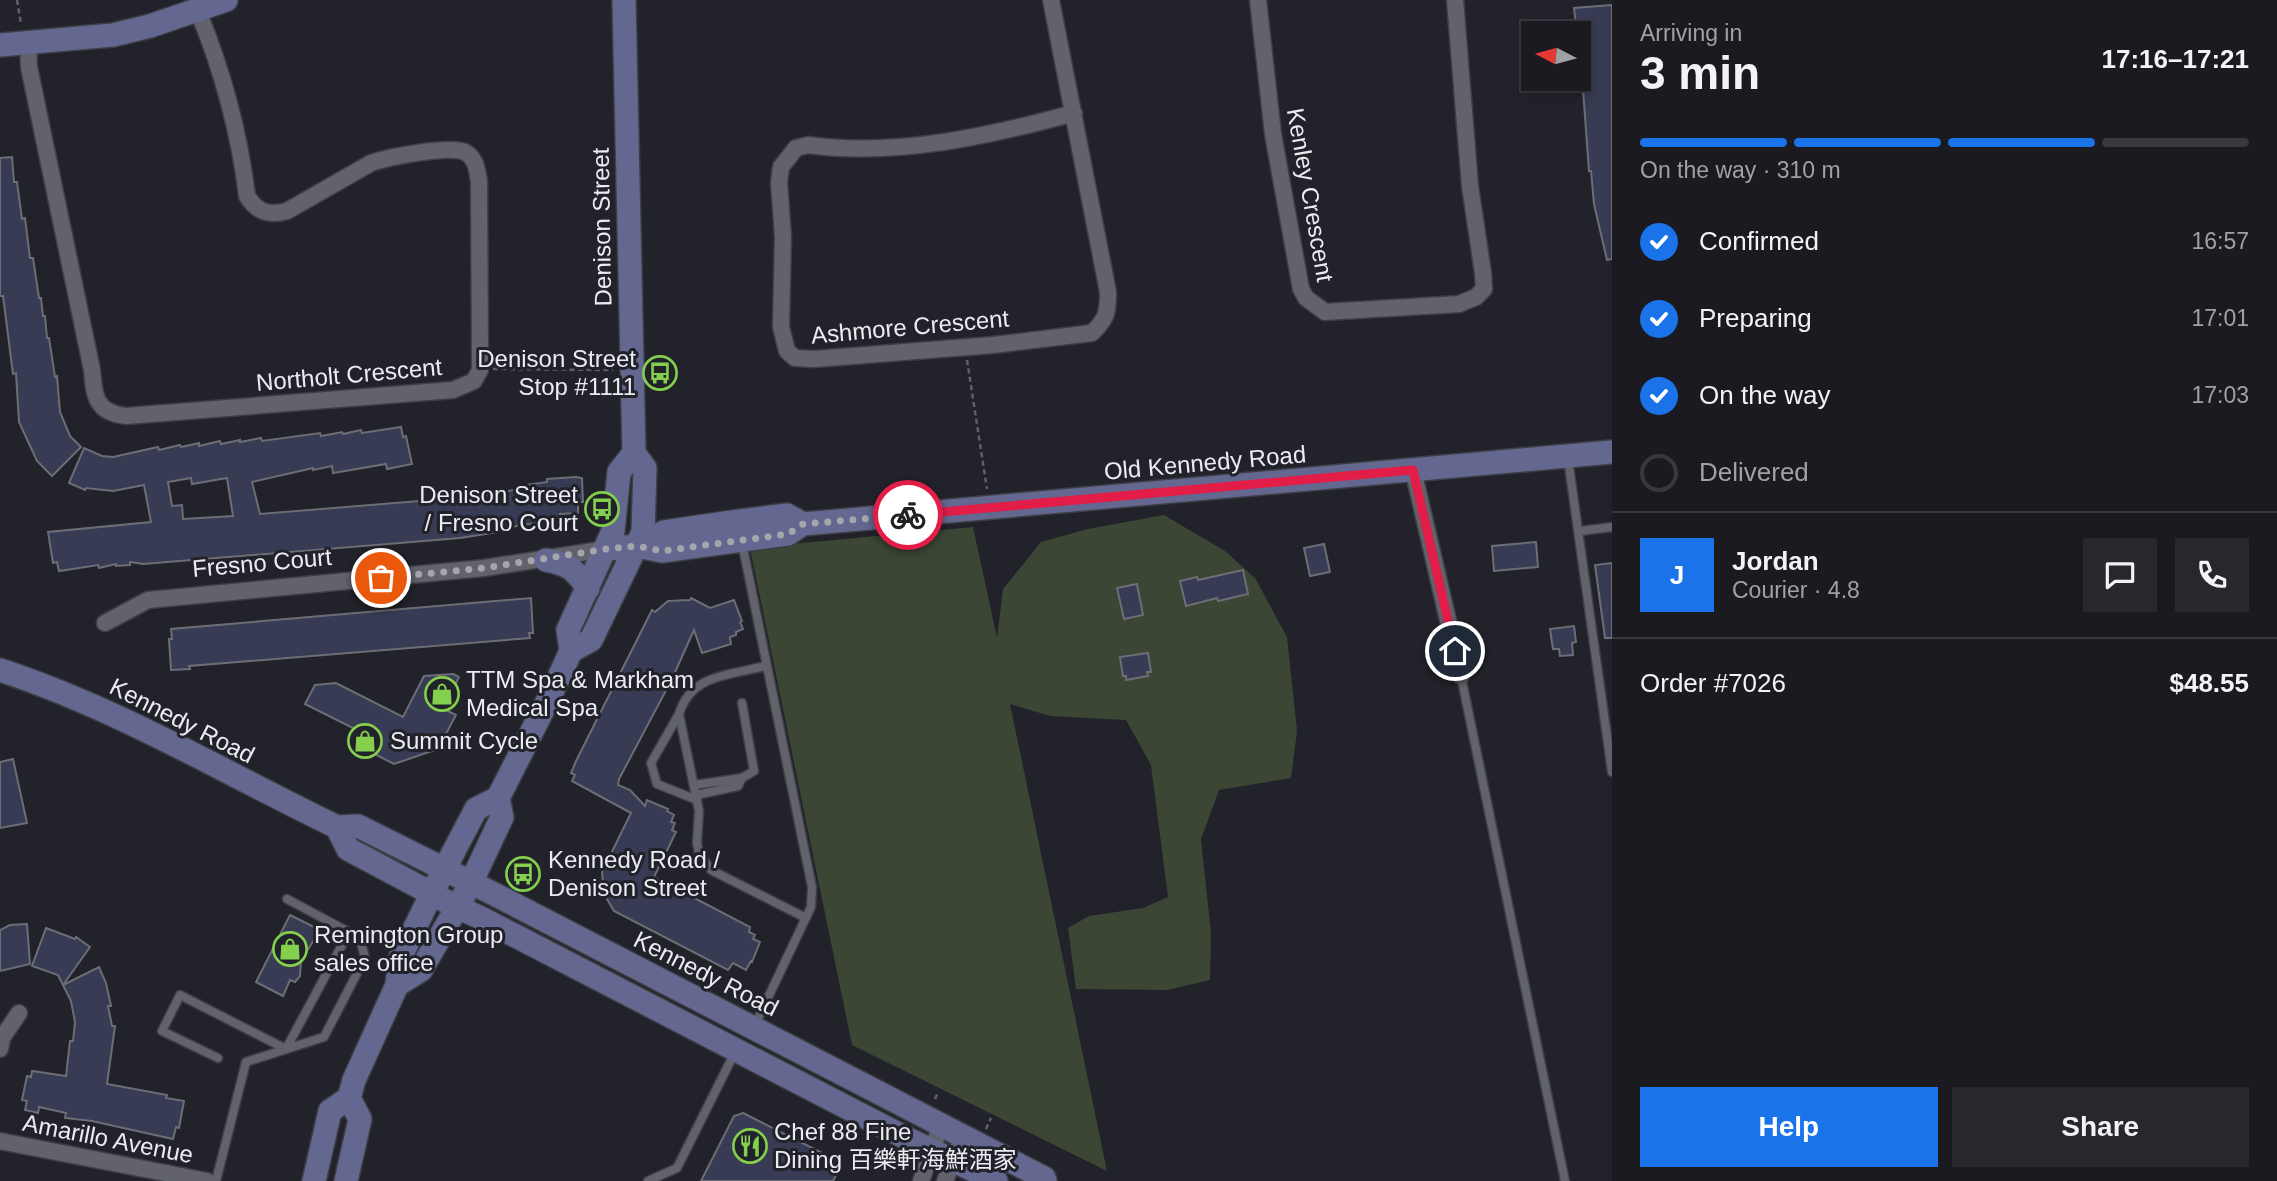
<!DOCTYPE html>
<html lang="en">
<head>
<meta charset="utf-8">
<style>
  :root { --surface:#1a1a20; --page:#27272d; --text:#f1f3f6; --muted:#9fa1a5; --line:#38383e; --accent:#1a73e8 }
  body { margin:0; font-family:Helvetica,"Noto Sans SC",sans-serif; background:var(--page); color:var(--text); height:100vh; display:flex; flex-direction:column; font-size:26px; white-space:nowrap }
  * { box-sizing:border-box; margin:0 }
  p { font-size:23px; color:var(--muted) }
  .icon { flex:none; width:38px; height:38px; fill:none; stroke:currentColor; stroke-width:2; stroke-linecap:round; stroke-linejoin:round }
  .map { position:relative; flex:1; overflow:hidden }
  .sheet { display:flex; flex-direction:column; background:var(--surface); width:665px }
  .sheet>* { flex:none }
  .needle { width:46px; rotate:276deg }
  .tools { position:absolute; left:1521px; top:21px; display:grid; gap:14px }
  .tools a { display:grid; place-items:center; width:70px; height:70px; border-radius:0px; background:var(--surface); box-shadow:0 4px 10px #0003,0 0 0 2px var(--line); font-size:35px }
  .pin { position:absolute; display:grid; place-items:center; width:60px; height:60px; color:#fff; margin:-30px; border:4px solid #fff; border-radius:50%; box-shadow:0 2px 7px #0007 }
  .courier { position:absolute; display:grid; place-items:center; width:70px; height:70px; margin:-35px; border:5px solid #e11d48; border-radius:50%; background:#fff; color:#222; box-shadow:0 2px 9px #0007 }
  .summary em { font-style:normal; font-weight:700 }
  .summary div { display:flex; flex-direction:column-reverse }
  .summary { display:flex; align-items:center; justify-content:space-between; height:119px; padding:0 28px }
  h1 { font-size:46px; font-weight:700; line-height:52px }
  .bar { display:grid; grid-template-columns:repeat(4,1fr); gap:10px 7px; align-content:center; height:84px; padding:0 28px }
  .bar i { height:9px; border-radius:5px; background:var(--line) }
  .bar .selected { background:var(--accent) }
  .bar p { grid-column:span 4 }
  .line { display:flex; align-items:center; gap:18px; padding:0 28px; border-top:2px solid var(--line) }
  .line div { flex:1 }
  .round { display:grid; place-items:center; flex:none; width:74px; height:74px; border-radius:0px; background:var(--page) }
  ol { padding:0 28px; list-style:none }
  li { display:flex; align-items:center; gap:21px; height:77px }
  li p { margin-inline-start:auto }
  li .icon { padding:7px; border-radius:50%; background:var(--accent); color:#fff; stroke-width:4 }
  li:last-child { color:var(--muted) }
  li i { width:38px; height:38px; border:4px solid var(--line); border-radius:50% }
  .action { display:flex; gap:14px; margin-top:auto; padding:14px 28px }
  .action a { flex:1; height:80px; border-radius:0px; background:var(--accent); color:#fff; font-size:28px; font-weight:700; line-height:80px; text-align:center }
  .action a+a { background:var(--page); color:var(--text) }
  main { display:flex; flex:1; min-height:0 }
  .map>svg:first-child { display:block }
</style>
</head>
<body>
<main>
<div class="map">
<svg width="1612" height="1181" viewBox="0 0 1612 1181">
  <rect width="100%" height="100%" fill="#22232a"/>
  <path fill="#3b4635" d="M1164,515L1225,551L1255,578L1287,637L1297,731L1291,778L1219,790L1201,839L1211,933L1210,980L1167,990L1076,989L1068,928L1089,916L1143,908L1168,897L1151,765L1126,720L1050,716L1010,704L1107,1171L852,1045L750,548L973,527L997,638L1003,589L1041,542L1088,529Z"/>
  <path fill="#373b53" stroke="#6c6d75" stroke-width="2" fill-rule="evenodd" d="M1612,5V259L1607,260L1594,204L1591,171H1589L1579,35L1577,33L1574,8Z
    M12,157L14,182H17L22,219L25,218L30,258H33L39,298H41L43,316H45L47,338H49L55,377L57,376L60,412L70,436L81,447L52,476L37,461L19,422L16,373L13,374L3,296H0V158Z
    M401,427L403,437L406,436L412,464L387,469L386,464L333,473L332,466L313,470V468L252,482L260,514L481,496L525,488V485L547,482V479L576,477L582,478L583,502H578V513L560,514V518L542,519V522L498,529L499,532L460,538L143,564L130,562V565L116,566V564L99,568L98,565L59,571L57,562L53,563L48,532L151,522L144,485L113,491L86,488L85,490L69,483L84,448L102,456L113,457L158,447L159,450L180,445L181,447L199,443V446L220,441L221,444L240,440V442L261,438L262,441L320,433L321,436L342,432L343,434L361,430L362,433ZM191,478L192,484L227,478L233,516L183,519L182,505L172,506L168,482Z
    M1536,542L1538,567L1494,571L1492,546Z
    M1324,544L1330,572L1310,576L1304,548Z
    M1612,563V638H1605L1595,565Z
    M1243,570L1248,594L1218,601L1217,598L1186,606L1180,581L1197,577L1198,580Z
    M1137,584L1143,615L1124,619L1117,588Z
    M531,598L533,633H529L530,638L189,666L190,669L171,670L169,639H172L171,629Z
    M691,598L710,608L734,600L742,621L740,622L743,629L736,632V635L730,637L731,644L702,653L694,630L671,681L619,779L618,785L630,790L645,806L647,800L668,809L667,811L674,815L671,822L675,823L672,830L676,832L654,877L750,927L749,932L755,935L753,939L760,942L752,962L751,961L746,970L733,963L728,970L614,911L604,894L602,872L631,813L572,781L575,775L571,773L576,761L652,610L655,612L668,601L690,600Z
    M1574,626L1576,642L1572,643L1573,655L1560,656L1559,649H1553L1550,629Z
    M1148,653L1151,672H1147L1148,676L1126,680V676H1123L1120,657Z
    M453,674L459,677L444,709L456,715L438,749L394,764L361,747L367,735L305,704L315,685L336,683L403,717L424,676Z
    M13,759L27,823L0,828V762Z
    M290,915L320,930L301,961L300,976L295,982L290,980L283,996L256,982Z
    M27,924L30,964L0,971V930L10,925Z
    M46,928L75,939L76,937L90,947L63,985L99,967L106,983L111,1006H108L112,1026H115L107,1084L167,1095L166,1098L184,1101L179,1128L176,1127L173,1139L92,1121L65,1118L66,1113L39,1107L38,1113L25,1110L27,1101L22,1100L27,1076L31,1077L32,1071L66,1076L70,1041H73L75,1022L71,1001L58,975L32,966Z
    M743,1113L842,1163L833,1181H701L734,1116Z"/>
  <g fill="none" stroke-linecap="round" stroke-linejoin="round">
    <g stroke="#3c3e44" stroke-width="11">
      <path id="lane" d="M1568,459L1612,772
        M1580,531L1612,527
        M742,543L812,887L811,907L755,1025
        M766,666C730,675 691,674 679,714L699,811L697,843L699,853L711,870L806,918
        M1461,676L1565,1181
        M742,703L754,771L742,778
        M679,714L651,763L657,784L697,800
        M694,785L742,778L738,786L696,795
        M218,1058L162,1031L180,995L286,1049L349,932
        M216,1181L246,1062L324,1037L365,958L360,938L287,899
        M648,1181L677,1168L735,1052"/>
    </g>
    <g stroke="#3c3e44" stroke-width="19">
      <path id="street" d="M1051,0L1108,292C1108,313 1107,318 1092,333L993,345L815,359L795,358L787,351L781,327L783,237L779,182L781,167L789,157L796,148L808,145C896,157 990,136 1074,113
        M1258,0L1273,134L1301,289L1306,298L1325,312L1459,304L1476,297L1484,289L1483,273L1470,186L1455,0
        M28,42L29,67L92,370C94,396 96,413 126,416L453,390L474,381L480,370V352L479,181C477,170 476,158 465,152C450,145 388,157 371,163L287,211C268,216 257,212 247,196C239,130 223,72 198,11
        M1413,470L1461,676
        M105,623L148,600L484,568L606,549
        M0,1049L2,1038L19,1013
        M0,1141L207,1181
        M921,1181L941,1125
        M945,1181L963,1136"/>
    </g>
    <g stroke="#3c3e44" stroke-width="26">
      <path id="secondary" d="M0,45L113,35L150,26L226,0
        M637,546L664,532L732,522L787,515L803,524
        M606,549L637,546L662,551L788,534L803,524L1612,452
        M546,560C570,565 573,568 588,588
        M571,651L591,640L643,532L645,468L634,453L624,0
        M0,670C119,709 225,773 337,827L358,826L492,893L1044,1178L1045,1181
        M337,827L348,849L457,907L481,918L904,1137L996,1181
        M397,985L421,970L471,883L502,817L498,798
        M314,1181L330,1111L349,1098L354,1080L397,985L400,958L432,893L476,809L498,798L552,692L571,651L568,630L613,531L619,472L634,453
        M346,1181L360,1119L349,1098"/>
    </g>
    <path stroke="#606167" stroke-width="2.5" stroke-dasharray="5 3.5" stroke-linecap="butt" d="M17,0L21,24
      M967,360L987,489
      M493,369L613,370
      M935,1099L938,1092
      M986,1129L991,1118"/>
    <use href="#lane" stroke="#61626a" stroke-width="8"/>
    <use href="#street" stroke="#61626a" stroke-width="16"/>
    <use href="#secondary" stroke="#646891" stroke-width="23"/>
  </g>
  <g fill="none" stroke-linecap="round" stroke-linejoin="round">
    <path stroke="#a5a6ab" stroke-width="7" stroke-dasharray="0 12.6" d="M381,578L484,568L606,549L637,546L662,551L788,534L803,524L908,515"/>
    <path stroke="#e11d48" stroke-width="9" d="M908,515L1413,470L1455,651"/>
  </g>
  <defs>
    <g id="bus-ring" transform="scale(1.75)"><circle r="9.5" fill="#22232a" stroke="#84cf4d" stroke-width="1.5"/><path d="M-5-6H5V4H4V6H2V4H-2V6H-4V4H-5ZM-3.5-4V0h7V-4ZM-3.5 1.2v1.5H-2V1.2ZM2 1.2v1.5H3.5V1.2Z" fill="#84cf4d"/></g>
    <g id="shop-ring" transform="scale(1.75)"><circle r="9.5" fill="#22232a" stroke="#84cf4d" stroke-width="1.5"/><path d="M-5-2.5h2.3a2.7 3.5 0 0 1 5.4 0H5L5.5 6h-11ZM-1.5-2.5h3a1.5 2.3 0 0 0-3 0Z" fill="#84cf4d"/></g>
    <g id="restaurant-ring" transform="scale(1.75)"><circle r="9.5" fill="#22232a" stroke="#84cf4d" stroke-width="1.5"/><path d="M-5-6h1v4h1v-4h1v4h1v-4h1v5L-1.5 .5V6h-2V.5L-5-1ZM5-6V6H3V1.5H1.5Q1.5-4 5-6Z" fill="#84cf4d"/></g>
  </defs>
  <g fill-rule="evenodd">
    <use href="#bus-ring" x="660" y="373"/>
    <use href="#bus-ring" x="602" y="509"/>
    <use href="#shop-ring" x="442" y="694"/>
    <use href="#shop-ring" x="365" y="741"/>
    <use href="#bus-ring" x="523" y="874"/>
    <use href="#shop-ring" x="290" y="949"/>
    <use href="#restaurant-ring" x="750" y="1146"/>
  </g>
  <g text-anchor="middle" stroke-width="6" stroke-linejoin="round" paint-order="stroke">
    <g font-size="24" fill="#ebecf1" stroke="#22232a">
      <text transform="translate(1310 195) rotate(80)" y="8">Kenley Crescent</text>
      <text transform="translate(602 227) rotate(-91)" y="8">Denison Street</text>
      <text transform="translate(910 327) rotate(-5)" y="8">Ashmore Crescent</text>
      <text transform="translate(349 375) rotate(-5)" y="8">Northolt Crescent</text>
      <text transform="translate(1205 463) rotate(-5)" y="8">Old Kennedy Road</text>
      <text transform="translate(262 563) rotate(-5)" y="8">Fresno Court</text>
      <text transform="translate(182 721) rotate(27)" y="8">Kennedy Road</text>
      <text transform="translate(706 974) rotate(27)" y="8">Kennedy Road</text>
      <text transform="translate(108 1139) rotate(11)" y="8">Amarillo Avenue</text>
    </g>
    <g font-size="24" fill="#ebecf1" stroke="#22232a" text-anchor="start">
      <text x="636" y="367" text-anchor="end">Denison Street<tspan x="636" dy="28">Stop #1111</tspan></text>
      <text x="578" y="503" text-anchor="end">Denison Street<tspan x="578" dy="28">/ Fresno Court</tspan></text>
      <text x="466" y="688">TTM Spa &amp; Markham<tspan x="466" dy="28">Medical Spa</tspan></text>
      <text x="390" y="749">Summit Cycle</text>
      <text x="548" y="868">Kennedy Road /<tspan x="548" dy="28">Denison Street</tspan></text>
      <text x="314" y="943">Remington Group<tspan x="314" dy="28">sales office</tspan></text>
      <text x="774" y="1140">Chef 88 Fine<tspan x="774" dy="28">Dining 百樂軒海鮮酒家</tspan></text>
    </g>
  </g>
</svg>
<div class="tools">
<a><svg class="needle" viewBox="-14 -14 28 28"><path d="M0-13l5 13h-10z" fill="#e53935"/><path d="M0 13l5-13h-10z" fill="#9fa1a5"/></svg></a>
</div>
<div class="pin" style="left:381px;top:578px;background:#ea580c"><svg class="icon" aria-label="bag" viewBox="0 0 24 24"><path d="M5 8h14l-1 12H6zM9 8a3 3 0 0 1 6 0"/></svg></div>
<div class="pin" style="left:1455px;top:651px;background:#1f2937"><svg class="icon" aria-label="home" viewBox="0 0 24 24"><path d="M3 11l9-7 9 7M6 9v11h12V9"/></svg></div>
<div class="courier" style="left:908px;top:515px"><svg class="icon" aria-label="bike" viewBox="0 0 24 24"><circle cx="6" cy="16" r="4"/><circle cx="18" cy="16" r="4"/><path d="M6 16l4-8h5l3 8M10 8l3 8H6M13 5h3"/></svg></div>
</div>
<section class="sheet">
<div class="summary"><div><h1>3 min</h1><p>Arriving in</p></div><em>17:16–17:21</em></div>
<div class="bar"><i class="selected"></i><i class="selected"></i><i class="selected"></i><i></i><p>On the way · 310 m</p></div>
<ol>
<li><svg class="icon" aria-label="check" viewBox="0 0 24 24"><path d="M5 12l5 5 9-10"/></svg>Confirmed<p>16:57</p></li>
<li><svg class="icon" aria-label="check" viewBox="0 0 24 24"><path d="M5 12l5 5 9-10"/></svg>Preparing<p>17:01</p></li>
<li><svg class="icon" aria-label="check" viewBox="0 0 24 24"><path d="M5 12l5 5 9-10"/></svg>On the way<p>17:03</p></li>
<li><i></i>Delivered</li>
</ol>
<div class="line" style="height:126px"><b class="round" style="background:var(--accent);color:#fff">J</b><div><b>Jordan</b><p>Courier · 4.8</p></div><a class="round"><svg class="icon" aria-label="chat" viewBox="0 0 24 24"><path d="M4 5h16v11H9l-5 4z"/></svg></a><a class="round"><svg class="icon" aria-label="phone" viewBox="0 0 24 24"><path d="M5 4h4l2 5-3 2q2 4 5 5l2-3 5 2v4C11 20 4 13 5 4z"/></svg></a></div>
<div class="line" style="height:91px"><div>Order #7026</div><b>$48.55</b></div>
<div class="action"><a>Help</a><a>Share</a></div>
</section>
</main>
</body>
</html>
